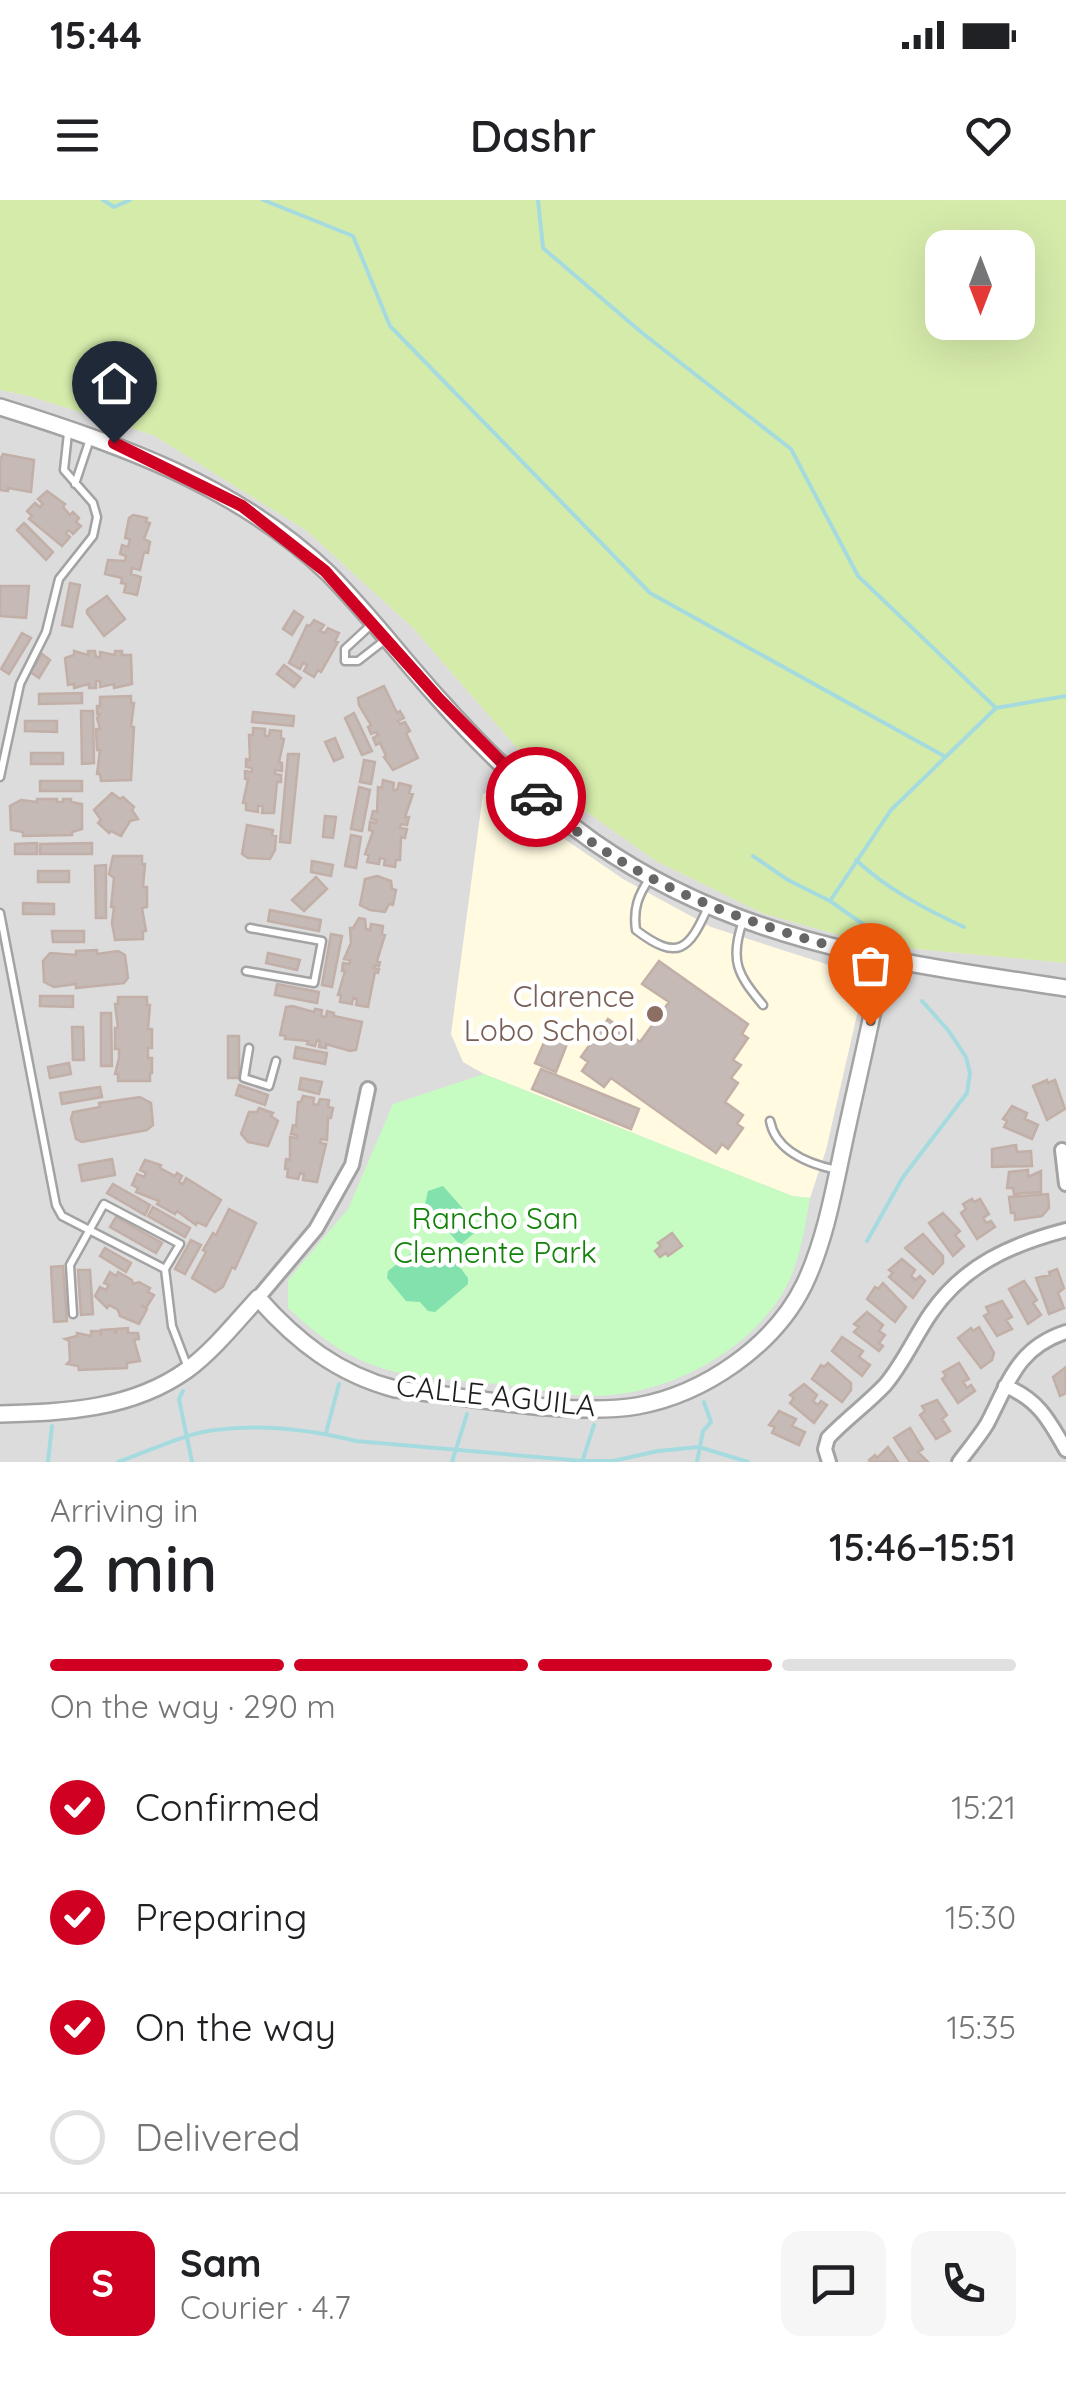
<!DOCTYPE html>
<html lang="en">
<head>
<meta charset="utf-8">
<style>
  :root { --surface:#fff; --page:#f6f6f6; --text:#202124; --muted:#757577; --line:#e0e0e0; --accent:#cf0021 }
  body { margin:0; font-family:Quicksand,sans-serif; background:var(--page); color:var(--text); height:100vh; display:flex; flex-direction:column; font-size:38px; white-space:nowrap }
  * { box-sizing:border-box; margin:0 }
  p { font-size:32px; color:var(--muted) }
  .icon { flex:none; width:55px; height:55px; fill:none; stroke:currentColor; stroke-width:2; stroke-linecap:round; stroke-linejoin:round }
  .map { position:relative; height:1262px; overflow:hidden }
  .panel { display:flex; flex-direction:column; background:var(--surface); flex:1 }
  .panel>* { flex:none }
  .needle { width:65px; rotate:180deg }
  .controls { position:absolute; left:925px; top:30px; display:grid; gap:20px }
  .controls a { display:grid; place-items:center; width:110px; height:110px; border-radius:20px; background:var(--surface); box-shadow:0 10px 40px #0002; font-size:50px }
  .pin { position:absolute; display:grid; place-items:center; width:85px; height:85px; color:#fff; margin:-102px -42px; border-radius:50% 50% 50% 0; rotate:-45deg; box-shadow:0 0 10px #0007 }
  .pin .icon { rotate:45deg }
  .courier { position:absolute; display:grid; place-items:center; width:100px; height:100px; margin:-50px; border:8px solid #cf0021; border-radius:50%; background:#fff; color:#222; box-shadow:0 2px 12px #0007 }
  .overview em { font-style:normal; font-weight:600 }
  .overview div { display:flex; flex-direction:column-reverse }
  .overview { display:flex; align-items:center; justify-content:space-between; height:170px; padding:0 50px }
  h1 { font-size:65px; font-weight:600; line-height:75px }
  .bar { display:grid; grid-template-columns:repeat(4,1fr); gap:15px 10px; align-content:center; height:120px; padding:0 50px }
  .bar i { height:12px; border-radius:8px; background:var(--line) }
  .bar .current { background:var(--accent) }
  .bar p { grid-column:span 4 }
  .line { display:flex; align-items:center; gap:25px; padding:0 50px; border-top:2px solid var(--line) }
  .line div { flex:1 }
  .round { display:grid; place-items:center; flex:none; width:105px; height:105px; border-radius:20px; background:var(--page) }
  ol { padding:0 50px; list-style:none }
  li { display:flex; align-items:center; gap:30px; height:110px }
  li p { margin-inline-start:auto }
  li .icon { padding:10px; border-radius:50%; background:var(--accent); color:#fff; stroke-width:4 }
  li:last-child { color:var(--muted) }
  li i { width:55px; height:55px; border:5px solid var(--line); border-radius:50% }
  .status { display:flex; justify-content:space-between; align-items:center; height:70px; padding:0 50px; background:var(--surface); direction:ltr }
  .status svg { height:28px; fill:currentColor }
  header { display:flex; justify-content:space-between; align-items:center; height:130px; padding:0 50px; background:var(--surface); font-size:45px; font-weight:600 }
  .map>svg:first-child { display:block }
</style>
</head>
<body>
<div class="status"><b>15:44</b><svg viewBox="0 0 49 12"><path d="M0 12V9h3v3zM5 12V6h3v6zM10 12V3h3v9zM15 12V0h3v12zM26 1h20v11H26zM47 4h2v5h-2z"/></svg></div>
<header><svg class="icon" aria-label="menu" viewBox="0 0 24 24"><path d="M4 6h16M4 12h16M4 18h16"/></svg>Dashr<svg class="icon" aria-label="heart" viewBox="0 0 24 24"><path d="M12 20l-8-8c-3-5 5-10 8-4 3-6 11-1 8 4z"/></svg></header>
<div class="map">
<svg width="1066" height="1262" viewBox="0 0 1066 1262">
  <rect width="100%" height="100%" fill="#f0ebe5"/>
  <path fill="#dddcdc" d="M0,190L29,196L153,235L307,331L413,428L550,586L656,661L762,713L873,745L1066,763V1262H0Z"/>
  <path fill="#fffae0" d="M493,590L623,679L711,727L848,771L862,793L826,950L810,998L792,996L484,874L463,862L451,834L483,594Z"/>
  <path fill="#d5ebaa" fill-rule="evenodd" d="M0,0H1066V763L873,745L762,713L656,661L550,586L413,428L307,331L153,235L29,196L0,190ZM942,48H1018V122H942Z"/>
  <path fill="#c6fbc2" d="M484,874L792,996L810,998C804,1033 799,1069 779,1099C738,1159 659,1197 588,1196C557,1195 527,1187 497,1184C401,1175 362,1178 288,1108V1080L348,1009L393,904Z"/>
  <path fill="#82e1ad" d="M443,986L480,1028L460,1045L425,1004L428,991Z
    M424,1043L434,1053L450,1054L468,1078V1084L435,1112L428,1111L420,1102L406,1101L387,1078L388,1071Z"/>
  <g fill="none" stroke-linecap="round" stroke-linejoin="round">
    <path stroke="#a5dbdf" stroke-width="4" d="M103,0L114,7L130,0
      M263,0L353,36L390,126L650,393L944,556
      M538,0L543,48L641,132L791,249L858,376L996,508
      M753,656L788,680L830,701L880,736
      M856,660C887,689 925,709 964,727
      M830,701L891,610L996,508L1066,496
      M867,1041L903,977L967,893L970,873L966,857L948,830L922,801
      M183,1191L179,1199L192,1262
      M326,1233L339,1184
      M48,1262L52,1226
      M118,1262C147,1252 186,1233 215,1230C261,1224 312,1230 356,1241L583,1261H613L658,1251L699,1247L748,1262
      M452,1262L467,1214
      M582,1262L594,1225
      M697,1262L703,1231L711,1222L704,1202"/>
  </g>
  <path fill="#c5bab5" stroke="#c2afa7" stroke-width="2.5" d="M3,254L34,260L31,292L8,288V291L0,290V260Z
    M47,291L65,304L63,307L70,315L73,312L79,318L76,322L81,326L73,334L69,330L66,333L70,337L62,346L29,319L32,316L27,311L35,303L40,307L43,304L38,299Z
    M133,315L147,318L146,322L150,323L144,339L150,342L148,353L144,352L140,370L132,368L131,374L141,377L137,395L124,392L126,384L121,383L122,378L105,374L108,360L125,361L126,356L120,354L122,345L128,347L130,339L125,338L129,318Z
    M24,323L53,352L46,360L17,330Z
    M70,383L80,385L72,427L62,425Z
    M0,386H29L26,418L0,416Z
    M107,396L125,419L104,436L87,413V410Z
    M294,411L303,417L292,435L283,429Z
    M314,420L324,425L320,431L325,433L328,428L339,433L335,441L338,442L321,472L318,470L314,477L304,471L307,465L303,463L300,469L289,463L307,425L310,426Z
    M22,433L31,438L9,474L1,469Z
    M74,451L88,455V451H95L96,457H100V452L115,455V451H122V455H131L132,484L114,488V484L100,487V481H96V488H89V484L74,488V484L68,485L65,458L74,455Z
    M42,454L50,460L39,478L30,472Z
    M284,465L301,478L294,487L277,474Z
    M384,486L397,513L400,511L404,518L398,521L400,524L405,522L410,531L406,533L418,558L393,570L384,557L386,556L380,543L376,545L373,538L378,535L376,532L371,534L368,527L371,525L359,505L358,498Z
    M82,493V503L39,504V494Z
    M131,496V503H134L131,527H134L131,580L101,581L100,574H97L100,550H97L96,529H100L97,518L100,514H97V506H100V497Z
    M81,511H93L94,563L82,564Z
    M253,512L294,516L293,526L252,522Z
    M354,513L372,551L362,555L345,518Z
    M25,521H57V532L25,531Z
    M253,528L265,529V536H269L270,530L281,531V538L284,539L279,562L282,563V571L275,570V574L281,575V582H277L274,613H262L263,606H258V612L246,610V603H243L248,579H245V571L252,572V568L246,567V559L250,560L249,535H253Z
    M335,538L343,557L334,561L325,542Z
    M31,553H63V564H31Z
    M288,554H299L290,643L280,642Z
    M364,560L375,562L371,584L360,582Z
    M383,580L394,583L393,590H397L399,583L411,586L409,593L413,594L405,617H409L407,625L401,624L400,628L407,629L405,638L401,637L400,660H396L395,667L384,665L385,659L380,658L379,664L367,662L369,655L365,654L373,631L369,630L370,622L376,623L377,620L371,619L373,611L377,612L378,587L382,588Z
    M40,581H82V591H40Z
    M359,587L370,590L362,631L351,629Z
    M112,593L120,599L123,597L134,607L132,610L138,619L130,621L121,636L111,631L109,633L98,623L101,620L94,610Z
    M37,599H57V602H63V599H71V602L82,604V629L72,632V635L23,636V632L11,630L10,606L21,600L37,602Z
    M325,616L336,617L333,638L323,637Z
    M247,625L273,630L272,635L276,636L275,650L270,659L248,658L242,654Z
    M351,635L361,637L356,668L345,666Z
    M37,643V654H15V644Z
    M92,643V654H40V644Z
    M113,656H142V664H145L143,687H147V707L142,708L146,731H143V739L115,740L112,723L114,707H111L114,678L109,674Z
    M312,661L333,665L331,676L311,672Z
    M106,665V718H96L95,666Z
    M38,671H69V682H38Z
    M377,676L391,681L392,689L396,690L393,705L389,704L385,712L370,710L360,705L365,679Z
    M316,677L327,689L304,711L292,700Z
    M23,703L54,704V714H23Z
    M270,710L321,720L319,731L268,721Z
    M359,718L365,719L366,729L370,730L371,724L383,726L382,734L385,735L377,761L380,762L379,766L375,765L374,768L379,769L378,773L375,772L368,807L356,805L357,799L353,798L352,804L340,802L341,795H338L345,771H342L343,763L349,764L350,760L344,759L351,743L350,728H353Z
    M52,731H84V742H53Z
    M331,734L342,736L332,787L322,785Z
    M97,750V754L118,751L125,755L128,778L124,783L76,788V784L54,787L44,782L43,761L50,753L76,755V751Z
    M268,753L300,760L297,770L266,763Z
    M659,761L748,824L742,834L748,838L733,860L741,865L731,878L738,883L725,902L743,915L737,924L743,928L728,949L722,944L716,953L611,878L604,887L582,871L588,862L581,857L608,819L640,842L669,802L642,784Z
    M277,784L319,792L317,803L275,795Z
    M40,796H73V807L40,806Z
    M118,797H147V805H150L148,829H152V848H148V858H152V873H150V881H118V874H115L119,858V849H115V828H118L115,804H118Z
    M292,806L314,812L315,809L322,810L321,816L326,817L327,811L334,813V816L362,822L356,850L350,851L326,844V848L319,847L320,841L317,840L315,846L307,844L308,841L285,839L286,836L280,835L286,807Z
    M101,813H111L112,866H101Z
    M72,827H83L84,860H73Z
    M549,831L569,839L556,872L535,863Z
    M228,836H239V878H228Z
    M296,847L327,853L325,864L294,858Z
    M69,863L71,874L50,878L48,867Z
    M541,869L639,909L631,929L532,889Z
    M301,878L322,882L319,894L299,889Z
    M1047,880L1048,883L1055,880L1065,909L1047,920L1033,886Z
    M239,885L268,895L265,905L236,895Z
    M100,887L102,897L62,904L60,893Z
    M303,896L314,898L313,904L318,905L320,899L329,900L328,907L333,908L331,918H328L327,940L321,939L320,943L326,944L317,982L303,980L304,974L300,973L298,979L287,977L288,969H285L286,959L290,960V937L297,938V935L291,934L293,925L296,926L298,902H301Z
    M140,897L151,903L153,925L147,930L82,942L76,939L71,919L73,912L100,907L99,903Z
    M1012,906L1027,913L1025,919L1038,925L1032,939L1004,927L1007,921L1003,919Z
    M259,908L273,913L271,916L278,921L268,946L248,942L241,934L249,912H257Z
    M1016,945L1017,952L1031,951L1032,966L992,967V949Z
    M112,959L115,975L82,981L79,965Z
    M145,960L161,965L160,968L175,976L177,973L182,976L179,982L183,984L186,978L221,1000L206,1026L197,1022L196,1025L177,1011L175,1014L157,1004L159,1001L136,992L138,988L132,985L137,974L144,977L146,973L140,970Z
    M1028,970V977L1041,971V992L1014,994L1013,988H1007L1009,972Z
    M113,984L150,1005L145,1015L107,993Z
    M1048,994L1049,1008L1042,1016L1015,1020V1013H1011L1009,997Z
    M972,999L974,1002L980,999L989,1014L983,1018L986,1023L991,1021L995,1027L977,1039L961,1013L966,1009L963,1004Z
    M153,1007L190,1028L185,1037L148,1016Z
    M229,1009L256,1023L235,1069L232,1067L223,1087L215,1092L192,1078L206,1052L203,1050L213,1033L216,1035Z
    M943,1013L960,1031L955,1035L964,1046L953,1056L929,1023Z
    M116,1017L162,1043L156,1053L110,1027Z
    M672,1033L682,1046L668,1056L666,1053L660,1057L655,1051L661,1046L658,1043Z
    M923,1034L943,1056V1063L933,1074L905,1048Z
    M191,1040L201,1045L185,1074L175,1069Z
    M105,1048L131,1063L126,1072L100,1056Z
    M902,1059L915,1070L911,1076L916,1080L920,1076L925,1081L913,1098L889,1077L893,1073L889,1070Z
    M63,1066L67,1121L54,1122L51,1067Z
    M1057,1069L1064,1088L1058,1093L1064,1108L1049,1114L1036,1078L1050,1075L1049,1072Z
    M78,1070H90L93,1114L81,1115Z
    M110,1072L116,1076L118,1072L132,1080L133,1084L139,1082L150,1088L148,1092L154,1095L146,1108L141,1105L147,1109L139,1124L120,1116L118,1110L109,1105L107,1108L95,1096L100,1087L106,1090L109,1085L104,1083Z
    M1024,1081L1037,1100L1033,1103L1041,1115L1028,1124L1009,1089Z
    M883,1083L906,1107L895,1122L867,1099L875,1087L878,1089Z
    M1002,1101L1012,1117L1006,1120L1012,1129L997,1136L984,1116L989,1113L986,1107Z
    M867,1112L883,1125L879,1131L885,1135L879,1143L883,1146L879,1151L854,1132L859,1127L854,1124Z
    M979,1127L994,1153L992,1160L981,1168L958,1138L971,1128L973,1131Z
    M128,1128V1133H138L139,1139L134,1140L140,1161L127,1163V1168L79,1170L78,1166L67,1164L70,1161L69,1141L65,1139L77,1136V1133L91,1136V1131H100L101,1136V1130L114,1129L116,1134V1129Z
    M842,1137L863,1151L859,1157L870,1165L862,1176L832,1151Z
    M828,1163L851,1183V1190L842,1202L812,1179L821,1165L824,1167Z
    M959,1163L969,1179L963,1182L967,1188L971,1185L975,1191L958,1203L942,1179L946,1176L943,1172Z
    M1066,1167V1193L1060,1196L1053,1177Z
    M804,1184L817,1195L813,1201L818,1205L821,1201L827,1205L814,1223L790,1203L794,1198L790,1195Z
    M937,1200L947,1215L942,1219L950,1231L936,1239L920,1215L925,1211L922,1206Z
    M779,1211L796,1219L792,1226L805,1232L799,1245L772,1233L775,1227L769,1225Z
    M910,1228L923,1249L918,1252L928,1262H910L894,1238Z
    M888,1247L898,1262H870L869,1260L875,1255L877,1258Z"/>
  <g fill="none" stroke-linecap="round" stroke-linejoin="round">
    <g stroke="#a3a3a3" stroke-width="11">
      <path id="service" d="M75,284L90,239
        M373,423L345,449V461H358L385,440
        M0,577L20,484L46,432L59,379L93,336L97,317L93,303L64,270L68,233
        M650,678C638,695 633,709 636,730C678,762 689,750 708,707
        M0,713L56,1005L62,1016L165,1069L172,1126L188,1168
        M743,721C729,761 738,775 763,805
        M246,771L314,783L322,741L250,728
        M249,848L244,878L269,886L276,861
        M770,921C776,952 809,964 837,970
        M73,1114L70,1065L104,1004L180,1044L165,1069"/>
    </g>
    <g stroke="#a3a3a3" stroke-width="18">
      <path id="minor" d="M1062,950L1066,984
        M258,1098L316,1029L352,965L368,889
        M1005,1186C1038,1199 1049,1220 1066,1250
        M829,1262L825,1249L828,1238C846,1219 867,1204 885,1185C903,1164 915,1136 931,1113C964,1065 1012,1044 1066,1030
        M959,1262C968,1250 979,1237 987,1224C1009,1182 1017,1148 1066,1132"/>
    </g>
    <g stroke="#a3a3a3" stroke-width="20">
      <path id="tertiary" d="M0,207C117,243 238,286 328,373C367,412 401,457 438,498C485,551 536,601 594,642C740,744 895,762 1066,788
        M0,1214C65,1212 131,1210 187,1170C213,1151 236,1122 258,1098C297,1142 338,1174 395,1189C465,1196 570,1217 637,1206C704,1194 774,1146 804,1085C828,1035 836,977 848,924C860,869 873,815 883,760"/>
    </g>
    <use href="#service" stroke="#fff" stroke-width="6"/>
    <use href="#minor" stroke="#fff" stroke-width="12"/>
    <use href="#tertiary" stroke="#fff" stroke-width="15"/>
  </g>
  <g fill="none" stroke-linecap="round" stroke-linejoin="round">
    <path stroke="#686664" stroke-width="10" stroke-dasharray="0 18" d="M536,597C632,688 759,728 883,760L870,825"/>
    <path stroke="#cf0021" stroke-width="12" d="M114,243L242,306L325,371L439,499L536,597"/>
  </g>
  <circle fill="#8d6e63" stroke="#fff" stroke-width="4" cx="655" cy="814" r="10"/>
  <g text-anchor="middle" stroke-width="9" stroke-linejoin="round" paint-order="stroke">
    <g font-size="30" fill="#785e54" stroke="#fff" text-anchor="end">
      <text x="635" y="807">Clarence<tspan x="635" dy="34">Lobo School</tspan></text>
    </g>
    <g font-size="30" fill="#128209" stroke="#fff">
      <text x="495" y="1029">Rancho San<tspan x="495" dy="34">Clemente Park</tspan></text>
    </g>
    <g font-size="30" fill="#1f1f1f" stroke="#fff">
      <text transform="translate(496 1196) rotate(6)" y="10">CALLE AGUILA</text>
    </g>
  </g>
</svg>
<div class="controls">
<a><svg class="needle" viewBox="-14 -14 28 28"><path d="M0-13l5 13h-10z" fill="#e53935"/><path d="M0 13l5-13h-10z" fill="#757577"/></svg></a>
</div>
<div class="pin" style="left:870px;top:825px;background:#ea580c"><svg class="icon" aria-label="bag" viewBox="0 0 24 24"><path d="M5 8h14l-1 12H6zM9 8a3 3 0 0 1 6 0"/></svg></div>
<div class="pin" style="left:114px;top:243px;background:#1f2937"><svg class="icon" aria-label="home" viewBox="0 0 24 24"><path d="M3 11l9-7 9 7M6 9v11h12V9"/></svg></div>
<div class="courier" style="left:536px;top:597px"><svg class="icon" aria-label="car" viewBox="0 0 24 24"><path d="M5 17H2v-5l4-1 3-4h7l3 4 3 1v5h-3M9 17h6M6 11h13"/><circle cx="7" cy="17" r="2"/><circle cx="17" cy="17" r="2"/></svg></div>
</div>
<section class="panel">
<div class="overview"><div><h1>2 min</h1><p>Arriving in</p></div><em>15:46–15:51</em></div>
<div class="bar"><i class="current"></i><i class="current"></i><i class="current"></i><i></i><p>On the way · 290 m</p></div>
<ol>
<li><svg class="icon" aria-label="check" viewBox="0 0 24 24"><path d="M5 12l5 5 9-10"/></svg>Confirmed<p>15:21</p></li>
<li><svg class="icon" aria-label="check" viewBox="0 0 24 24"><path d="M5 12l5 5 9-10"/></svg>Preparing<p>15:30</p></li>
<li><svg class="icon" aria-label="check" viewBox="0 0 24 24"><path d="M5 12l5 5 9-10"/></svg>On the way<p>15:35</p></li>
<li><i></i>Delivered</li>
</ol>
<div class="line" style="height:180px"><b class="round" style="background:var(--accent);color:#fff">S</b><div><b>Sam</b><p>Courier · 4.7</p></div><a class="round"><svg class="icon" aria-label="chat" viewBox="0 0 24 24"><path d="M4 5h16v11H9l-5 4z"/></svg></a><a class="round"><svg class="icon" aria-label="phone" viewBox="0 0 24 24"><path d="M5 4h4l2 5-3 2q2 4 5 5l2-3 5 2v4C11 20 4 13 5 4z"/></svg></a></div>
</section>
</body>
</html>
